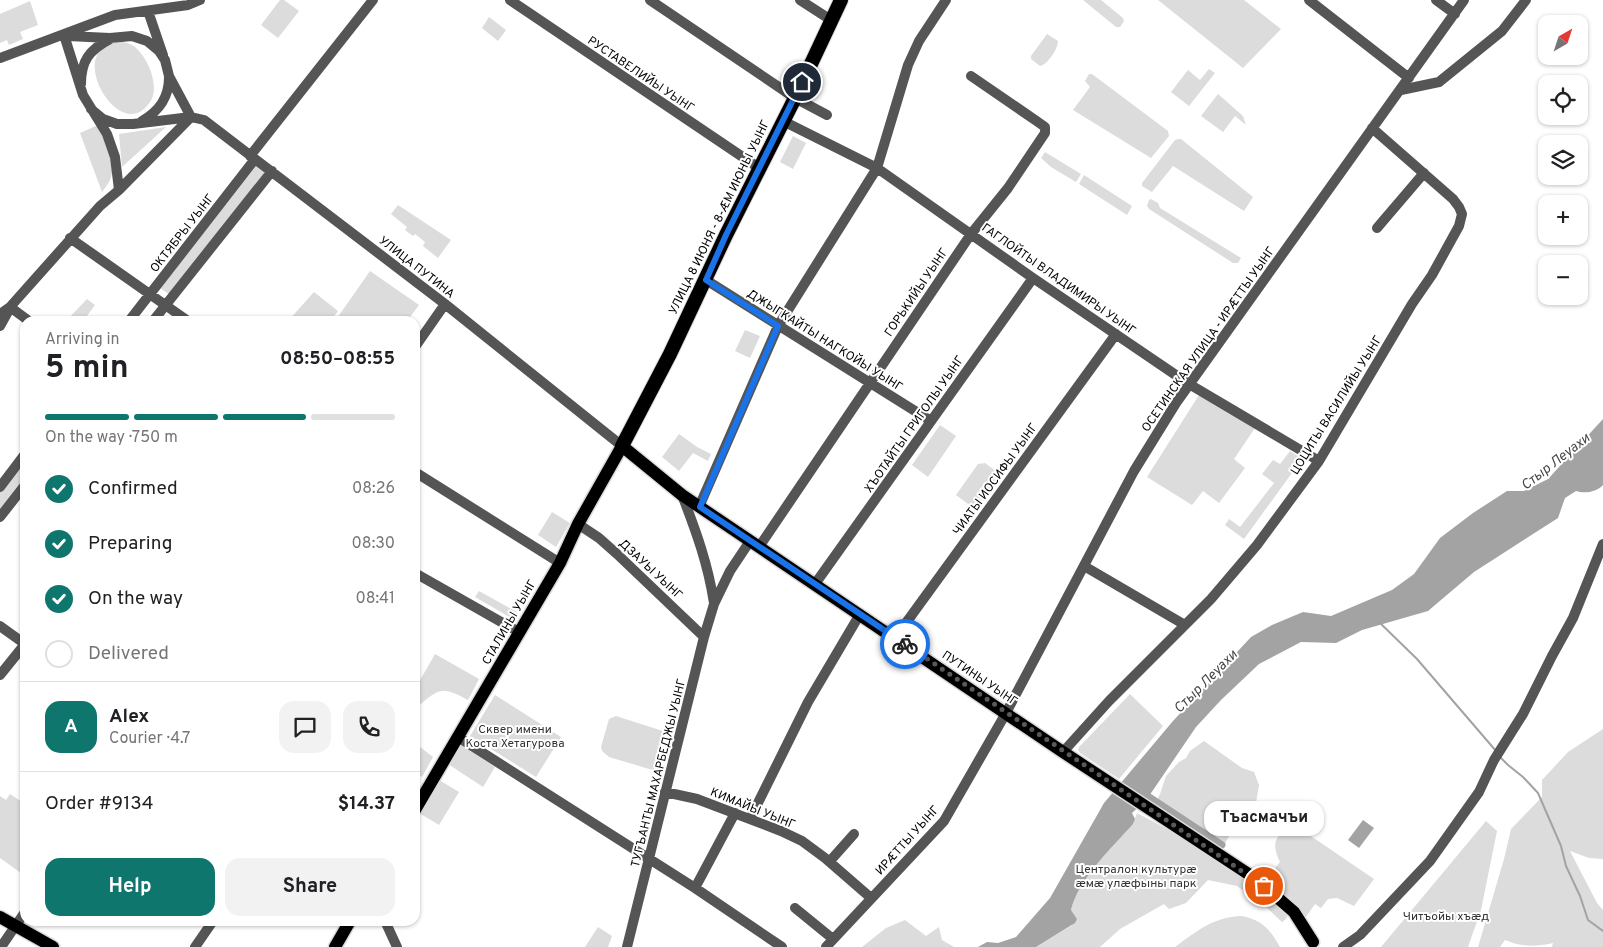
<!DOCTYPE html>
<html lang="en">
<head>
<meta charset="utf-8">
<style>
  :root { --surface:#fff; --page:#f2f2f2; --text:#202124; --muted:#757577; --line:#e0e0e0; --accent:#0f766e }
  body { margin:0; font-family:Overpass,sans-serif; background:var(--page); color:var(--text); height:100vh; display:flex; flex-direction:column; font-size:19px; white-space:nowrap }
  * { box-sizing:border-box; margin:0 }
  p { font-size:16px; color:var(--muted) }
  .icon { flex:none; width:28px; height:28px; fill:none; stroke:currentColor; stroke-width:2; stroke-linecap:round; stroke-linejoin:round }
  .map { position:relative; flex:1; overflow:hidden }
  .sheet { position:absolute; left:20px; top:316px; width:400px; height:610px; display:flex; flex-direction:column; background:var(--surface); border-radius:15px; box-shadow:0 1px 4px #0004 }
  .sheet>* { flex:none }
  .needle { width:32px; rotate:39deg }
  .buttons { position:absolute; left:1538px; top:15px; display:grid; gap:10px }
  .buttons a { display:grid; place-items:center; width:50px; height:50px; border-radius:10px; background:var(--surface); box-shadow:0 1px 4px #0004; font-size:25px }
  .pin { position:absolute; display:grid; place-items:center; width:42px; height:42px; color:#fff; margin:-21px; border:2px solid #fff; border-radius:50%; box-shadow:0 1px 5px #0007 }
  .courier { position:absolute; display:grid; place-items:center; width:50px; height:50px; margin:-25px; border:4px solid #1a73e8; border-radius:50%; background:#fff; color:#222; box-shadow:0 1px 6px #0007 }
  .bubble { position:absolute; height:35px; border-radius:15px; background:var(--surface); box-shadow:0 1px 4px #0004; font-size:16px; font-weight:700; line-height:35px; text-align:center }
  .overview em { font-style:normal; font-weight:700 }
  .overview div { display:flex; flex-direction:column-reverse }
  .overview { display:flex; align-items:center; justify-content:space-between; height:85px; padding:0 25px }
  h1 { font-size:32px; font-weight:700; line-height:38px }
  .bar { display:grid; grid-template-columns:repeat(4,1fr); gap:8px 5px; align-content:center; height:60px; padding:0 25px }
  .bar i { height:6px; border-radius:4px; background:var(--line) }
  .bar .active { background:var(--accent) }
  .bar p { grid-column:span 4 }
  .line { display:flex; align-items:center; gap:12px; padding:0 25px; border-top:1px solid var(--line) }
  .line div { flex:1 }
  .round { display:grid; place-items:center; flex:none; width:52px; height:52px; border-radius:15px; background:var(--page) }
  ol { padding:0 25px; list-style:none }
  li { display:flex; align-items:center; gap:15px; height:55px }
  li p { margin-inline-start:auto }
  li .icon { padding:5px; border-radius:50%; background:var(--accent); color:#fff; stroke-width:4 }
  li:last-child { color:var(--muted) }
  li i { width:28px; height:28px; border:2px solid var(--line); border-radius:50% }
  .cta { display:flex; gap:10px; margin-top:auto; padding:10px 25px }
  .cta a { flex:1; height:58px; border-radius:15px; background:var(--accent); color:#fff; font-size:20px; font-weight:700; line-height:58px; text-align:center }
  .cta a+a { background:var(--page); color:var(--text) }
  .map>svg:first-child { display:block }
</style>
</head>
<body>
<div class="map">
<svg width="1603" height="947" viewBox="0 0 1603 947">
  <rect width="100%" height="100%" fill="#fff"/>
  <path fill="#dcdcdc" d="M280,0H284L299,11L278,38L261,25Z
    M1083,0H1101L1123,18L1124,21L1120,27H1116Z
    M1158,0H1244L1281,29L1243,68Z
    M30,1L38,25L20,32L23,39L9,45L7,40L0,43V14Z
    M489,17L506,30L498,41L482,28Z
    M1047,34L1058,41C1058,49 1048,64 1040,66L1031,59V56Z
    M120,41C127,43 133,44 137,49C149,60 160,88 150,102C126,138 87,84 96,58C99,47 111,43 120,41Z
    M1209,69L1215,73L1189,106L1171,92L1188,70L1200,80Z
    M1089,74H1092L1168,131L1169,136L1151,158L1073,110L1090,87L1085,81Z
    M1218,94L1243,116L1246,125L1235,116L1223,132L1201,116Z
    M98,125C107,140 118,165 109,182C107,186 104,189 102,192L80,133Z
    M166,127L122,167L119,134Z
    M793,136L806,143L793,169L780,162Z
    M1178,139H1181L1253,197L1244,211L1173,166L1152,192L1142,186V183L1175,140Z
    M1045,152L1081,174L1076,182L1051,167L1041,158Z
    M257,165L265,172L170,295L160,288Z
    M1084,175L1132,206L1127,215L1079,184Z
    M1151,199L1158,203L1160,208L1241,258L1238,263H1233L1149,209L1147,206L1149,200Z
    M398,205L451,240L438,258L423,246L425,242L415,234L413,236L405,230L407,227L391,214Z
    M370,271L419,305L407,321H335Z
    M314,292L338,311L331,321H288Z
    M87,299L95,305L84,320L86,321H66Z
    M745,330L760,336L750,358L735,351Z
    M1199,395L1255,428L1234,459L1245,468L1219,503L1203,491L1192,505L1147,477Z
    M940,425L956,436L928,477L912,465Z
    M679,434L697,447L711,454L708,461L693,453L679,471L662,457Z
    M1290,451L1302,459L1244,539L1225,525L1229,519L1240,527L1274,483L1262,474L1273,460L1280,464Z
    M25,459V481L0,513V491Z
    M985,463L1001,475L976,510L956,495L978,464Z
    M552,512L570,523L556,547L538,535Z
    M479,591L517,612L513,619L475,597Z
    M435,654L479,679L468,700C445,688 441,686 421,704L415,700V689Z
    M1130,694L1163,726L1119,779L1080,753L1078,750L1079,747Z
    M495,695L561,737L536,777L470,736Z
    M616,716L666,732L656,771L609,757L602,751L601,747L609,719Z
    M1603,729V859L1589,858L1570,851L1597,903L1603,910V947H1552L1553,943C1535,947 1521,947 1505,940L1500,947H1478L1504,859L1511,829L1542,797V780L1568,752Z
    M1204,741L1242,768L1254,772L1259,785L1256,803L1241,808L1231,815L1232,831L1221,850L1154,805L1160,794L1166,776L1179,762L1186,758L1190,751Z
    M415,743L433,757L422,777L415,773Z
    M461,745L495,767L483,787L448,764Z
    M439,780L459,792L439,825L419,813Z
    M10,794L25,804V868L21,873L0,858V796L6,800Z
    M1137,813C1188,840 1249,873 1287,916L1286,919L1282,922L1266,907L1237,886L1208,880L1186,903L1169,909L1164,904L1120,929L1100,947H1036L1071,926L1077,919L1071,910C1079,878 1111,849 1133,824Z
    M1486,821L1497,831L1481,910L1468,947H1381Z
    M1299,828L1374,879L1354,906L1337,898L1328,899L1321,908L1315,904L1305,918L1290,899L1266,879L1280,862C1271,845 1274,829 1296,832Z
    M1242,916C1262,920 1270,929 1280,947H1175C1197,931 1213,917 1242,916Z
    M905,920L926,936L939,927L942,940L954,947H862L886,928Z
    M598,927L612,936L608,947H585Z"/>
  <path fill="#a3a3a3" d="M1603,419V485C1597,492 1584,494 1576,491L1565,498L1558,518L1474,572L1428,611L1362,630L1336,643L1301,642L1259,664L1221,700L1196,727L1147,799L1132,813L1135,819L1133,824C1111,849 1079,878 1071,910L1077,919L1075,923L1036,947H978L987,942L998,943L1016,937L1050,898L1104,803L1173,721L1251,637L1272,625L1303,612L1331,616L1392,590L1414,574L1440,538L1473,513L1507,491H1524L1548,479Z
    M1363,820L1374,828L1359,848L1348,840Z"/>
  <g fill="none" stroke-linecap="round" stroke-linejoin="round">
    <path stroke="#a3a3a3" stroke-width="2" d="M1380,623L1417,659L1496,751
      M1500,757L1508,765L1523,777L1538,793L1561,846L1566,866L1580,896L1588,920L1603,931"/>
    <path stroke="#a3a3a3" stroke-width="7" d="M1143,793L1222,845"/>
    <g stroke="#dbdbdb" stroke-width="15">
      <path id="major" d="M415,810L560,563L578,524L622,446L682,495L1063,752L1256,879L1294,912L1313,942
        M0,917L53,947
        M335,947L350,921"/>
    </g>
    <g stroke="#dbdbdb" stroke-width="16">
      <path id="highway" d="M622,446L670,354L726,235L795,98L841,0"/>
    </g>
    <path stroke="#555" stroke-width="10" d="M510,0L759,168
      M650,0L795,98L827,115
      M800,0L831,20
      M1309,0L1409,78
      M1436,0L1455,14
      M148,11L163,55
      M64,35L83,95L107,134L115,157L119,190
      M68,36L110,38L132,36L147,41L159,51L165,60L169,76L191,117
      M0,58L115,15L188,5L200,0
      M81,84C81,61 89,50 110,39
      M1401,90L1439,82L1502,31L1526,0
      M91,109L103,119L117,124H133L191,117L204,120L445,304L622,446
      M142,121C159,111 169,98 169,77
      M783,121L877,168L1033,278L1189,384L1319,461
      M250,156L373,0
      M1377,228L1424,173
      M70,238L188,321
      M706,280L931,421
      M10,307L29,321
      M0,314L10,307L100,206L119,190L191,117
      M129,321L255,159
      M153,321L272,171
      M0,326L10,308
      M415,347L445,304
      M415,472L560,563
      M0,487L25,454
      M682,495C696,531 708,564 714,603
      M699,507L778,326L877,168L908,65L919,41L946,0
      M0,517L25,485
      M578,524L599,538L617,554L704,637
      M759,547L971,234L1008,188L1045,133V127L1038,122L971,76
      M1084,566L1185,625
      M415,573L519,632
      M815,584L1033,278
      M0,626L25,644
      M895,638L1116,334
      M0,675L25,644
      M458,737L695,888L782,947
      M1063,752L1109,701L1211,599L1257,545L1319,461L1412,304L1432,275L1459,226L1462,214L1459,207L1453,199L1372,128
      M665,792L697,799L781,831L802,841L825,858L871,898
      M750,819L808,702L860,614
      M830,861L854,834
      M695,888L735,813
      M795,908L833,939
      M385,921L397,947
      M1,947L25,912
      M195,947L213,921
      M627,947L704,637L714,604L730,571L750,541
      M826,947L944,821L1006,713L1134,471L1176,403L1464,0
      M1343,947L1360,935L1430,861L1479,792L1494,760L1523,714L1552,656L1573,618L1603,544"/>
    <use href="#major" stroke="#000" stroke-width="12"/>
    <use href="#highway" stroke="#000" stroke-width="14"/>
  </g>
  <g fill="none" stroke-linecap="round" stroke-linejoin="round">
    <path stroke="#595959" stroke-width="5" stroke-dasharray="0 9" d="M905,644L1264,886"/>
    <path stroke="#1a73e8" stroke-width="6" d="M802,82L726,235L706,280L778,326L700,507L905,644"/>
  </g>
  <g text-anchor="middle" stroke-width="4" stroke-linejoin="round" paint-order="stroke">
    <g font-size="12" fill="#000" stroke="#fff">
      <text transform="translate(641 74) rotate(34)" y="4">РУСТАВЕЛИЙЫ УЫНГ</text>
      <text transform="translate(719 217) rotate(-64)" y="4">УЛИЦА 8 ИЮНЯ - 8-ӔМ ИЮНЫ УЫНГ</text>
      <text transform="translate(182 233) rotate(-52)" y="4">ОКТЯБРЫ УЫНГ</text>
      <text transform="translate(417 267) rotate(38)" y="4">УЛИЦА ПУТИНА</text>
      <text transform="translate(1059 279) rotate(35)" y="4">ГАГЛОЙТЫ ВЛАДИМИРЫ УЫНГ</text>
      <text transform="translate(916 292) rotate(-56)" y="4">ГОРЬКИЙЫ УЫНГ</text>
      <text transform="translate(1208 339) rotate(-55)" y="4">ОСЕТИНСКАЯ УЛИЦА - ИРÆТТЫ УЫНГ</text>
      <text transform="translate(825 340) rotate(32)" y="4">ДЖЫГКАЙТЫ НАГКОЙЫ УЫНГ</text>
      <text transform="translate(1336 405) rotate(-58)" y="4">ЦОЦИТЫ ВАСИЛИЙЫ УЫНГ</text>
      <text transform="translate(914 424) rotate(-55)" y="4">ХЪОТАЙТЫ ГРИГОЛЫ УЫНГ</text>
      <text transform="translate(995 479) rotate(-54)" y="4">ЧИАТЫ ИОСИФЫ УЫНГ</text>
      <text transform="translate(651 569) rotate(43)" y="4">ДЗАУЫ УЫНГ</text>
      <text transform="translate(509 622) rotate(-60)" y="4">СТАЛИНЫ УЫНГ</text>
      <text transform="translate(980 678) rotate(34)" y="4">ПУТИНЫ УЫНГ</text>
      <text transform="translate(658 773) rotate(-76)" y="4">ТУГЪАНТЫ МАХАРБЕДЖЫ УЫНГ</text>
      <text transform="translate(753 808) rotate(22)" y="4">КИМАЙЫ УЫНГ</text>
      <text transform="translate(907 840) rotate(-48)" y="4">ИРÆТТЫ УЫНГ</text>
    </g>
    <g font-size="12" fill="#333" stroke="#fff">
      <text x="515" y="733">Сквер имени<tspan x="515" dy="14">Коста Хетагурова</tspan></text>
      <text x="1136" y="873">Централон культурæ<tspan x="1136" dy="14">æмæ улæфыны парк</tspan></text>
      <text x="1446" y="920">Читъойы хъæд</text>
    </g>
    <g font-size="14" font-style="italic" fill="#444" stroke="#fff">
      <text transform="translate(1555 461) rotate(-38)" y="5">Стыр Леуахи</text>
      <text transform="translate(1205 681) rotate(-45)" y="5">Стыр Леуахи</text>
    </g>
  </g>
</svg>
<div class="buttons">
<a><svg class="needle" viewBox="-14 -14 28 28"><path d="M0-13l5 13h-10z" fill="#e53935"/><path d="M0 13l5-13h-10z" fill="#757577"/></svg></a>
<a><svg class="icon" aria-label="locate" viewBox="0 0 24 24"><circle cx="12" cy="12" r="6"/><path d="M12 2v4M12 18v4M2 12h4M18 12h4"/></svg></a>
<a><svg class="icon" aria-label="layers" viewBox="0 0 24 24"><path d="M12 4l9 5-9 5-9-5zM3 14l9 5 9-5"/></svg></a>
<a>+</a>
<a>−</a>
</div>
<div class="pin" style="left:1264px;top:886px;background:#ea580c"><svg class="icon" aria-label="bag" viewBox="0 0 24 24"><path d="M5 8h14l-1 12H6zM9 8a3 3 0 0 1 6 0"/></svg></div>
<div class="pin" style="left:802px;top:82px;background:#1f2937"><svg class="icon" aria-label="home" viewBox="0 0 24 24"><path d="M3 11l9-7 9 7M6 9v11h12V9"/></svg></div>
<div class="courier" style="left:905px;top:644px"><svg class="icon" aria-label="bike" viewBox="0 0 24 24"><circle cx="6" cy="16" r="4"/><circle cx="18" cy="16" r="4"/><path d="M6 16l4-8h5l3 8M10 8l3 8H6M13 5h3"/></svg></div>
<div class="bubble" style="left:1204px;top:801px;width:120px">Тъасмачъи</div>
<section class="sheet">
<div class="overview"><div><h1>5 min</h1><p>Arriving in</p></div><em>08:50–08:55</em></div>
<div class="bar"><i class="active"></i><i class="active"></i><i class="active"></i><i></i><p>On the way · 750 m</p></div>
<ol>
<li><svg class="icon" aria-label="check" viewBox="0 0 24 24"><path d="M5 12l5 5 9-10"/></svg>Confirmed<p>08:26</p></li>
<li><svg class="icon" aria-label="check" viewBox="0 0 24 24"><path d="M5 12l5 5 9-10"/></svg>Preparing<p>08:30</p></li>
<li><svg class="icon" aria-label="check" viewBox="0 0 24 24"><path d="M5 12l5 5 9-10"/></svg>On the way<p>08:41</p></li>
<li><i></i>Delivered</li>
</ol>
<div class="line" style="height:90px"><b class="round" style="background:var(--accent);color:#fff">A</b><div><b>Alex</b><p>Courier · 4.7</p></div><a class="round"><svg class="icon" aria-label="chat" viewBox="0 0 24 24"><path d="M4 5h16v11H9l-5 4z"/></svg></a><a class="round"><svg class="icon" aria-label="phone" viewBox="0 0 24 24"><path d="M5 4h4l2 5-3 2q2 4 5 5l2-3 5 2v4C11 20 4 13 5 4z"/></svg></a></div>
<div class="line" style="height:65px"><div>Order #9134</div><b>$14.37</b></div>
<div class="cta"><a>Help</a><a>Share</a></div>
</section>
</div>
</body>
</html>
